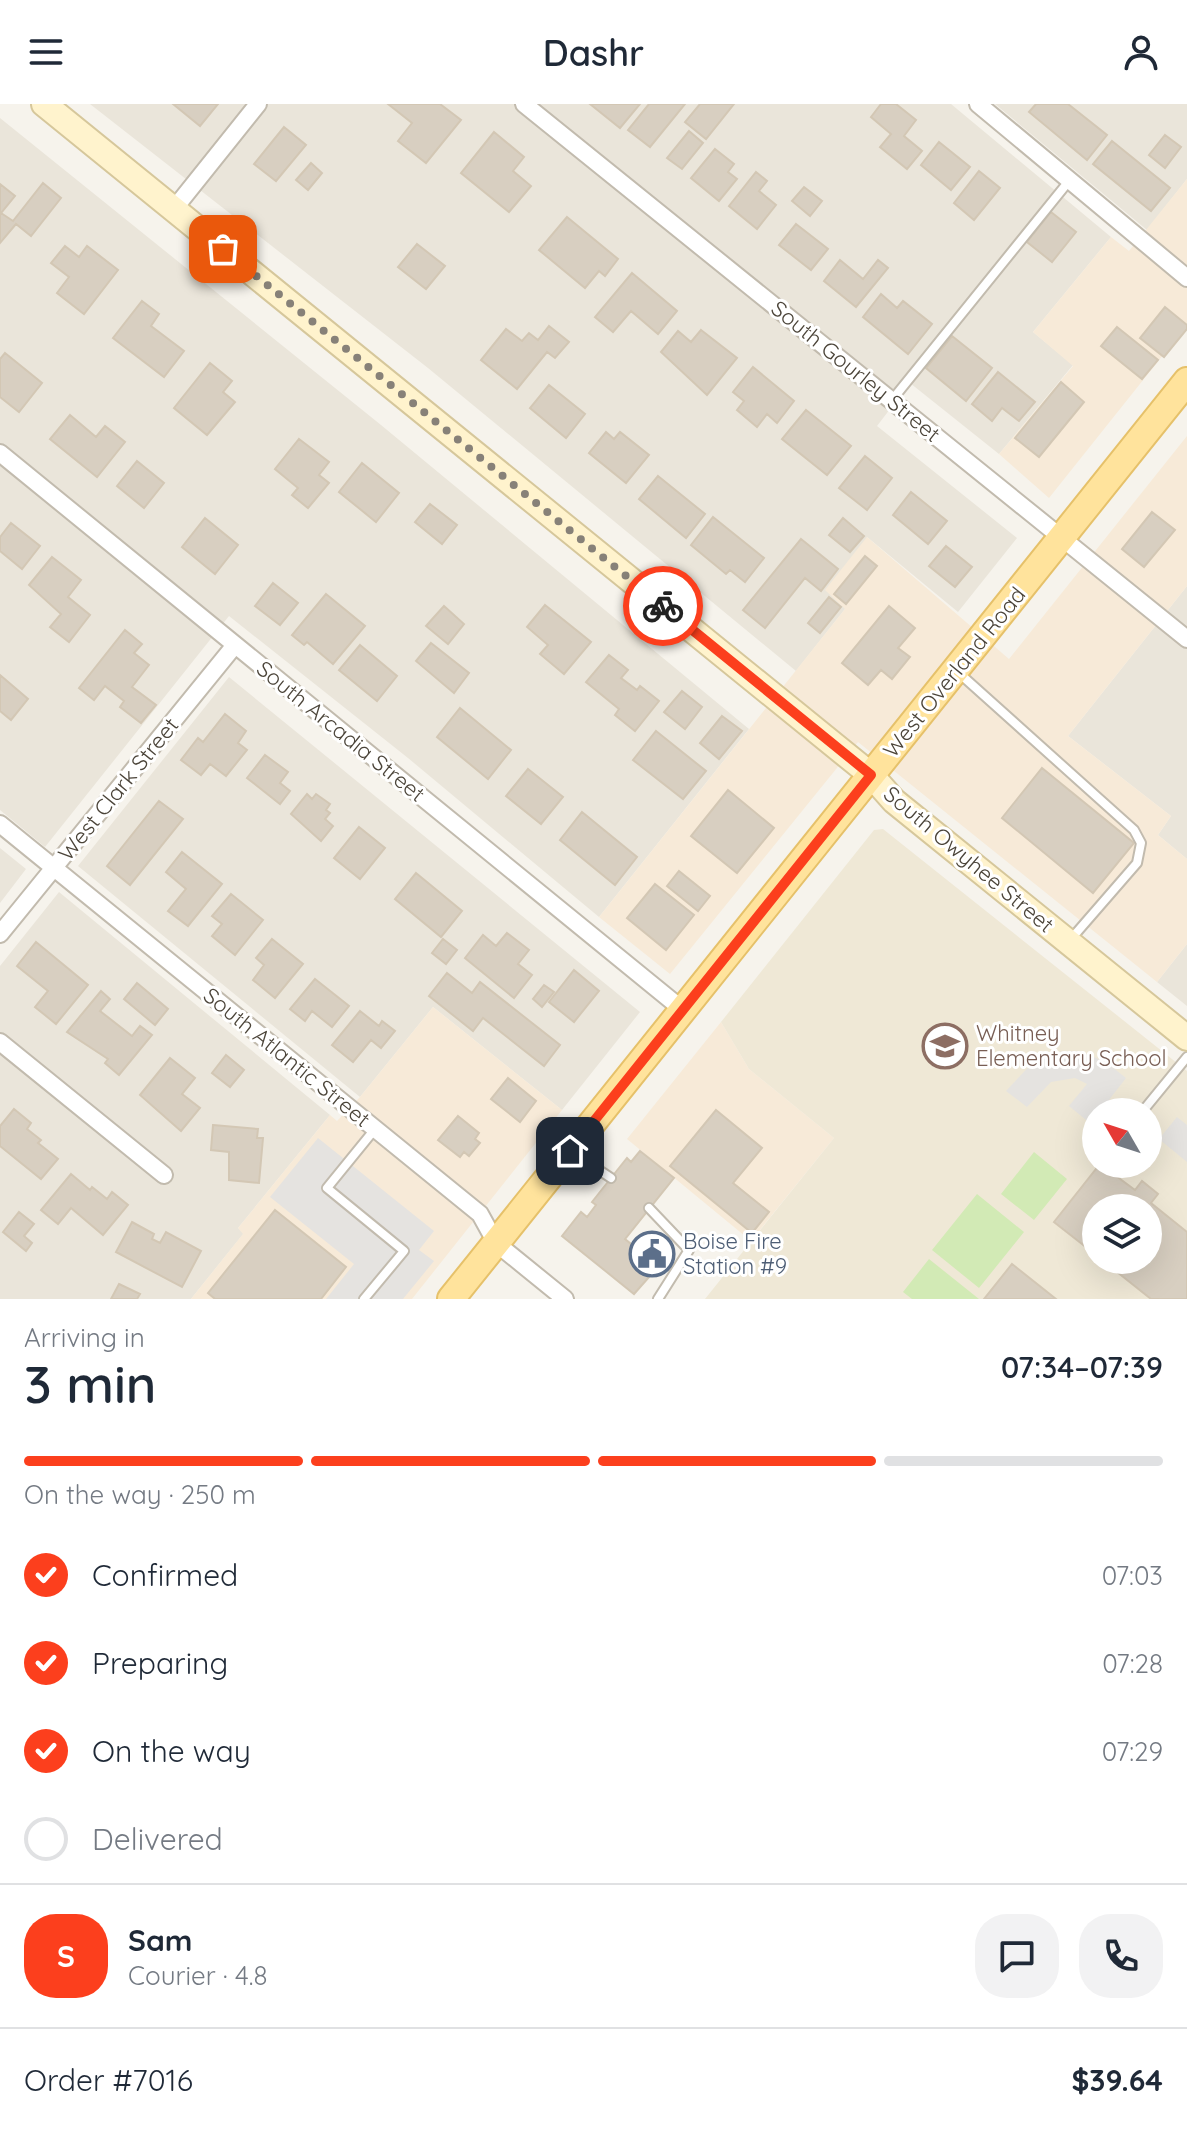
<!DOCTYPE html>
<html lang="en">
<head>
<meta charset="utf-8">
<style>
  :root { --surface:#fff; --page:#f2f2f3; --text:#1f2937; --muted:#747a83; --line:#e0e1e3; --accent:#fc3f1d }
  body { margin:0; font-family:Quicksand,sans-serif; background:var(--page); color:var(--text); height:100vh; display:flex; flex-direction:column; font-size:30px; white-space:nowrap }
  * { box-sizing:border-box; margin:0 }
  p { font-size:26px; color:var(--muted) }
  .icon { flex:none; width:44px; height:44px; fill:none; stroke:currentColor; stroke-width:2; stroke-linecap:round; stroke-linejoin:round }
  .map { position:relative; height:1195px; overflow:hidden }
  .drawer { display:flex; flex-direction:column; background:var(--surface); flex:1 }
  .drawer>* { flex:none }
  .needle { width:52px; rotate:309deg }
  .controls { position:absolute; left:1082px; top:994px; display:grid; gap:16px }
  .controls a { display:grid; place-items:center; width:80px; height:80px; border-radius:50%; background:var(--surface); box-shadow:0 8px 32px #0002; font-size:40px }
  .pin { position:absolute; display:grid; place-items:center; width:68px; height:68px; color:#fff; margin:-34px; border-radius:16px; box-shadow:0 4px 12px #0006 }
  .courier { position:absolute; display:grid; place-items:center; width:80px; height:80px; margin:-40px; border:6px solid #fc3f1d; border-radius:50%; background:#fff; color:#222; box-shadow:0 2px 10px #0007 }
  .headline em { font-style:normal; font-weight:600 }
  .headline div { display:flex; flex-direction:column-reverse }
  .headline { display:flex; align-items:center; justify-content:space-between; height:136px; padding:0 24px }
  h1 { font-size:52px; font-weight:600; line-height:60px }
  .bar { display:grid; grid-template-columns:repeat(4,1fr); gap:12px 8px; align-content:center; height:96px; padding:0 24px }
  .bar i { height:10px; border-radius:6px; background:var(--line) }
  .bar .active { background:var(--accent) }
  .bar p { grid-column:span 4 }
  .line { display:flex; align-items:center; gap:20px; padding:0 24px; border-top:2px solid var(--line) }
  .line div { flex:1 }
  .round { display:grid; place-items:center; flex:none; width:84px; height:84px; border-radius:32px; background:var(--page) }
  ol { padding:0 24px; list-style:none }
  li { display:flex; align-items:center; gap:24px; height:88px }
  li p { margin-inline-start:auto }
  li .icon { padding:8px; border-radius:50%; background:var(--accent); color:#fff; stroke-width:4 }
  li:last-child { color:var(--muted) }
  li i { width:44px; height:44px; border:4px solid var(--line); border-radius:50% }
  header { display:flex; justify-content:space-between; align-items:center; height:104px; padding:0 24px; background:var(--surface); font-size:36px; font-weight:600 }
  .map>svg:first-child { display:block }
</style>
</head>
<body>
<header><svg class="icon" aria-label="menu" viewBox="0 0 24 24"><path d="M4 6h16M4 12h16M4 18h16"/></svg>Dashr<svg class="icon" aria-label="person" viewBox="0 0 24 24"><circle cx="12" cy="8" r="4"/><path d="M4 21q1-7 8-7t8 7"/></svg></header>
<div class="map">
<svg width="1187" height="1195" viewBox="0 0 1187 1195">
  <rect width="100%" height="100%" fill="#f6f3ec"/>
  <path fill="#eae5da" d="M90,0H951L1111,133L1033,228L1073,261L999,350L910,279L877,322L1017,434L958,508L867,433L845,505L796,567L428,264Z
    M995,0H1187V75L1147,126Z
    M0,14L381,321L749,625L599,813L408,654L229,512L45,743L0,706Z
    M1187,482V755L1158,731L1171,712L1068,632Z
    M229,573L640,908L562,1006L433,903L360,993L78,762Z
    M0,744L26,765L0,799Z
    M59,788L330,1011L238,1124L244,1129L191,1195H0V862Z
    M1187,840V902L1157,878Z"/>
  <path fill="#f7ead8" d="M1187,75V221L1049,394L999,350L1073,262L1033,228L1111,133L1129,147Z
    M1187,332V482L1068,632L1171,712L1158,731L1187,755V840L1157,878L858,638L670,870L599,813L845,505L825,486L867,433L1009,555Z
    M433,903L562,1006L412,1195H191L243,1130L238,1124L330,1011L337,1017L360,993Z
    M721,918L749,965L834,1034L751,1137L627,1035Z"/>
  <path fill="#efe8d6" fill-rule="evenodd" d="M883,725L1187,967V1195H705L834,1034L749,965L721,918L874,726ZM1096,1008H1148V1060H1096ZM1096,1104H1148V1156H1096Z"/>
  <path fill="#d2eab5" d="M1034,1048L1067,1075L1034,1116L1001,1090Z
    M977,1090L1024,1128L979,1184L932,1146Z
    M929,1155L979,1195H912L903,1188Z"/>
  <path fill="#e5e3e0" d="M1080,947L1107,959L1126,974L1109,996L1124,1008H1096V1024L1069,1002L1087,980L1075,974L1051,978L1027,1003L1006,987L1037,954L1053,948Z
    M1177,1013L1187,1021V1058L1159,1035Z
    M318,1034L434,1127L419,1146L434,1157L403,1195H326L354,1160L270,1093Z"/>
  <path fill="#d8cfc1" stroke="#d3c7b4" stroke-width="2" d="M173,0H218L200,22Z
    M388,0H440L461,16L426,59L398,37L412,19Z
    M590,0H640L620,24Z
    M649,0H685L650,43L628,26Z
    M700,0H734L706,35L685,18Z
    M881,0H896L916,16L904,32L922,47L907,65L880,43L891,30L871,13Z
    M1036,0H1068L1107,31L1087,56L1029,8Z
    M284,23L306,41L276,77L254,60Z
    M689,27L703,39L682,65L667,54Z
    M494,28L524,53L513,67L531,82L509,108L461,69Z
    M1165,31L1181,43L1165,64L1149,51Z
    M1112,37L1170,84L1151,107L1093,60Z
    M939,38L970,63L951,86L921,61Z
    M715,45L734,60L728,68L737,75L719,97L691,74Z
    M311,59L322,69L308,86L296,76Z
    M979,67L1000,84L974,116L954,99Z
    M756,68L767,77L759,87L776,101L757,125L729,102Z
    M43,79L61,94L31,132L16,120L0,139V80L15,92L1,109L13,117Z
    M804,83L822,97L810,112L792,97Z
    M1051,108L1076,128L1052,158L1027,138Z
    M567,113L618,155L605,172L599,167L585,184L539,146Z
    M796,120L828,145L811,166L779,141Z
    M417,140L445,162L426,185L398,163Z
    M65,142L79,153L87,142L118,166L84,210L57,189L69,173L51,159Z
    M840,156L863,175L878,156L888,164L856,203L824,177Z
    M632,169L677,207L658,230L631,207L613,228L595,213Z
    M881,190L897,204L903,197L932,220L908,250L863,213Z
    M142,197L159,210L151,222L184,247L164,273L113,234Z
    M1165,203L1187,221V225L1164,253L1140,234Z
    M549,222L569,238L555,254L547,248L517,285L481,256L506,225L522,237L529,229L538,236Z
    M1117,223L1158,256L1142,275L1101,242Z
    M701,226L737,254L707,291L661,248L678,227L691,238Z
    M952,232L992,264L966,297L926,264Z
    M5,249L42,279L19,308L0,293V255Z
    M210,259L232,277L223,288L235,298L207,331L174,304Z
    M753,263L794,297L777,319L767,310L757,323L737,306L744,297L733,288Z
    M998,268L1035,298L1019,317L1002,304L992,317L972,300Z
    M1061,278L1084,298L1039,353L1015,334Z
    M549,281L585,310L566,334L530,304Z
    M806,306L851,342L827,371L782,335Z
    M70,311L96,333L105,322L125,338L97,373L50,335Z
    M606,328L614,335L620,328L649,351L626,379L589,349Z
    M299,335L329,358L319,371L329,379L308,404L292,391L298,384L275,365Z
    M865,352L892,374L867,406L839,384Z
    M137,357L164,379L144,404L117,382Z
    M362,359L399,389L376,418L339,388Z
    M658,372L705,410L686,434L639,395Z
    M911,388L947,417L928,440L893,411Z
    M430,400L457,421L442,440L415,418Z
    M1152,408L1175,426L1144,463L1122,445Z
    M713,413L764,454L745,478L730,466L726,470L691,441Z
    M205,414L238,441L215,470L182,443Z
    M843,414L864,432L850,448L829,431Z
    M11,419L40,442L22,465L0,447V433Z
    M801,435L838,465L821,487L805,474L765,524L743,506Z
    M946,442L972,463L955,483L929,462Z
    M865,452L877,462L846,500L834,490Z
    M52,453L81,476L68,493L90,511L69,538L50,523L61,510L29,481Z
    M273,479L298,499L280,521L255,502Z
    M326,490L365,522L333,560L307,538L304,541L292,531Z
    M829,493L841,503L820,529L808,519Z
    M545,501L591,538L564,570L540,550L548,541L527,523Z
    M444,502L464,520L448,540L426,522Z
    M889,502L915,524L898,544L910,553L892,575L881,566L868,581L842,559Z
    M125,526L142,540L134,549L149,561L132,583L156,601L141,619L120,603L124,597L105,582L94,596L79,584Z
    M431,539L469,569L454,589L416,557Z
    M360,541L397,572L377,597L339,566Z
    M609,551L628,566L621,574L637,586L640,582L659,597L635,627L615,611L619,605L586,578Z
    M0,571L28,595L11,616L0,607Z
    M682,587L702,603L685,625L664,608Z
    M460,604L511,646L488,675L437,633Z
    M225,610L246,627L238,639L247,646L226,672L210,660L201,671L181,656L198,634L203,638Z
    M722,612L742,627L719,655L700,639Z
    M656,627L706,667L683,695L633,656Z
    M265,651L288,668L280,679L290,687L280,700L247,674Z
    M1042,664L1134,739L1093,789L1002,714Z
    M528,665L563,693L541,720L506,692Z
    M728,686L774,724L737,769L691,732Z
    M307,690L312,695L316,690L330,700L326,706L330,709L325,715L333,722L321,737L291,710Z
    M159,697L183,715L130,781L107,762Z
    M582,708L637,753L615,781L560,736Z
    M359,723L385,744L360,775L334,754Z
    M182,748L222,780L188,822L168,807L186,785L166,768Z
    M679,767L710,792L698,807L667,782Z
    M416,769L462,807L441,833L395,795Z
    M655,780L694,811L666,846L627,814Z
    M231,790L263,816L235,851L212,832L222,820L212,812Z
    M507,829L529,846L518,860L532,871L514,894L465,854L483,831L496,842Z
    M272,835L303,860L275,894L253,876L264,861L256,854Z
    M443,835L457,846L446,860L432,849Z
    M36,838L88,881L56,920L35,903L48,887L17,862Z
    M574,866L599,887L574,918L549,898Z
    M447,869L472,889L480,878L560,941L544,962L483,914L473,927L429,892Z
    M315,875L349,902L332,923L312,907L305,917L290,905Z
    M137,879L168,905L155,921L124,895Z
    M544,881L554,888L542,903L533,895Z
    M101,887L110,895L100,907L132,932L140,922L152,931L119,971L105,959L108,955L67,928Z
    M360,907L379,922L382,917L395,927L381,944L371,936L353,958L332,941Z
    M226,951L244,966L230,983L212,969Z
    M170,954L195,974L182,990L200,1004L181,1027L140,991Z
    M508,974L536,997L520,1018L491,995Z
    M14,1005L31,1019L27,1025L41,1036L38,1039L58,1055L41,1075L0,1042V1022Z
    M716,1006L762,1044L733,1079L769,1108L752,1129L670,1062Z
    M458,1012L479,1029L475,1035L480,1039L469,1052L464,1048L460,1053L438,1036Z
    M213,1021L258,1025L257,1034H263L259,1079L229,1076V1048L211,1046Z
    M640,1047L674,1074L625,1135L652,1157L643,1168L649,1173L634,1190L562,1132L581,1108L587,1113L596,1101L592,1098L611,1074L627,1054L631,1058Z
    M1100,1060L1135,1086L1142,1077L1158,1090L1151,1099L1187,1128V1195H1151L1102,1156H1148V1104H1096V1151L1054,1118Z
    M71,1070L90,1086L92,1083L107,1095L112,1088L128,1101L103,1131L71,1104L58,1120L41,1106Z
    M275,1106L346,1163L321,1195H215L208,1189Z
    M19,1108L34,1120L24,1132L32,1139L26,1147L3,1128Z
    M132,1118L154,1130L152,1135L160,1139L166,1128L201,1147L182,1183L116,1148Z
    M1012,1160L1056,1195H984Z
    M119,1180L140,1190L137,1195H111Z"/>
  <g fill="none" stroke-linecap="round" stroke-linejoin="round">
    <g stroke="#c2bbae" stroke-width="12">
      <path id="lane" d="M892,296L1069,77
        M959,569L1134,726L1141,739L1137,759L1071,835
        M1142,1008L1187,953
        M572,1048L611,1074
        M649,1104L689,1146L658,1195
        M364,1195L404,1147L327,1084L375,1025"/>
    </g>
    <g stroke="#c2bbae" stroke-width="20">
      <path id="street" d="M524,0L1187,535
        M978,0L1187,174
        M174,105L258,0
        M0,349L683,906
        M0,720L480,1110L496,1139L565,1195
        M0,830L235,541
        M0,938L164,1071"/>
    </g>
    <g stroke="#d6c79b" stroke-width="28">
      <path id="secondary" d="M44,0L871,671L894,697L1187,934"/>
    </g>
    <g stroke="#e6c16a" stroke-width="30">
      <path id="primary" d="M451,1195L1187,277"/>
    </g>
    <use href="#lane" stroke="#fff" stroke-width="8"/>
    <use href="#street" stroke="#fff" stroke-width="16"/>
    <use href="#secondary" stroke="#fff3cd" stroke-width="24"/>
    <use href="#primary" stroke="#ffe39c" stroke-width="26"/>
  </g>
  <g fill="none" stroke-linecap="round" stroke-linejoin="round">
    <path stroke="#878178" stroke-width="8" stroke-dasharray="0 14.4" d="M223,145L663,502"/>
    <path stroke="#fc3f1d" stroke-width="10" d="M570,1047L871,671L663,502"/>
  </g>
  <defs>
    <g id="school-ring" transform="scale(2.3)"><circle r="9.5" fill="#fff" stroke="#8d6e63" stroke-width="1.5"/><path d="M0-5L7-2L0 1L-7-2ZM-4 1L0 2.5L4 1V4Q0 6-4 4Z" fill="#8d6e63"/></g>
    <g id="civic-ring" transform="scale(2.3)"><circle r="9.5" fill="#fff" stroke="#5c6f8a" stroke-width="1.5"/><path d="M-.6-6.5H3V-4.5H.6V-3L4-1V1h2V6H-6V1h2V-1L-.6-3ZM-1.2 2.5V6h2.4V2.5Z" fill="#5c6f8a"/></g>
  </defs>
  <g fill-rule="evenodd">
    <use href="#school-ring" x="945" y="942"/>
    <use href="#civic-ring" x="652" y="1150"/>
  </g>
  <g text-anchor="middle" stroke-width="6" stroke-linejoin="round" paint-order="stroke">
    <g font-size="22" fill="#4b4439" stroke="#fff">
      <text transform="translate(856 267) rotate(39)" y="8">South Gourley Street</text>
      <text transform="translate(954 568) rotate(-51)" y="8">West Overland Road</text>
      <text transform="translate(341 627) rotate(39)" y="8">South Arcadia Street</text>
      <text transform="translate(118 685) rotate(-51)" y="8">West Clark Street</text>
      <text transform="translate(969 755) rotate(40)" y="8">South Owyhee Street</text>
      <text transform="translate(287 953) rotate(39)" y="8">South Atlantic Street</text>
    </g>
    <g font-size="22" fill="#785e54" stroke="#fff" text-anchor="start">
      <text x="976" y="937">Whitney<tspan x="976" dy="25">Elementary School</tspan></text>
    </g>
    <g font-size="22" fill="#4e5e75" stroke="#fff" text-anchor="start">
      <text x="683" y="1145">Boise Fire<tspan x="683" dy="25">Station #9</tspan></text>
    </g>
  </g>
</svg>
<div class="controls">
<a><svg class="needle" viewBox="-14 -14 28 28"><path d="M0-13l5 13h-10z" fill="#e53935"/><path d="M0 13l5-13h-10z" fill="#747a83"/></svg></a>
<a><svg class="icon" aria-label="layers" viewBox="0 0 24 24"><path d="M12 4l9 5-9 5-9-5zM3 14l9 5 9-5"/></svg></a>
</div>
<div class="pin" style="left:223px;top:145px;background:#ea580c"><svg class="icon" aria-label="bag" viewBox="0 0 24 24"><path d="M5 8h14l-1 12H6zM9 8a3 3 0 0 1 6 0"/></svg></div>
<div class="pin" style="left:570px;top:1047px;background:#1f2937"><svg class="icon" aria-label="home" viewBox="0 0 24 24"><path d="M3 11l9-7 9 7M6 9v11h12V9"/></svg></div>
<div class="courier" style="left:663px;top:502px"><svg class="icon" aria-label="bike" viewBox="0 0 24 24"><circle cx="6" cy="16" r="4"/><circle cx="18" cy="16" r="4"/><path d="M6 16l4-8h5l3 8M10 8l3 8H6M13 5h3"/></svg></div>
</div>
<section class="drawer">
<div class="headline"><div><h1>3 min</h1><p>Arriving in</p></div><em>07:34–07:39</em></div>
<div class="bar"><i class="active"></i><i class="active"></i><i class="active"></i><i></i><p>On the way · 250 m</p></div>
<ol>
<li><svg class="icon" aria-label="check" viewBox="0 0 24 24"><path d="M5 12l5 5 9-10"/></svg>Confirmed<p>07:03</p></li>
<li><svg class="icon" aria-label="check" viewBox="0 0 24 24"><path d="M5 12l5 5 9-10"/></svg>Preparing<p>07:28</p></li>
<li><svg class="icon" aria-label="check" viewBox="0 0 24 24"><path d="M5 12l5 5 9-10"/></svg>On the way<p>07:29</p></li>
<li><i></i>Delivered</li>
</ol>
<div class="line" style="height:144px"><b class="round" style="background:var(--accent);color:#fff">S</b><div><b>Sam</b><p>Courier · 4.8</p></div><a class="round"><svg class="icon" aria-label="chat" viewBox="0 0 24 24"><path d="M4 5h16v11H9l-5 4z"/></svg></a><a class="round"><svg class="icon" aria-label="phone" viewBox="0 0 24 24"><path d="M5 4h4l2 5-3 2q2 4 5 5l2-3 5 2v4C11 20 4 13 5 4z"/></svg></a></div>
<div class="line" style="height:104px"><div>Order #7016</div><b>$39.64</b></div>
</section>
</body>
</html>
